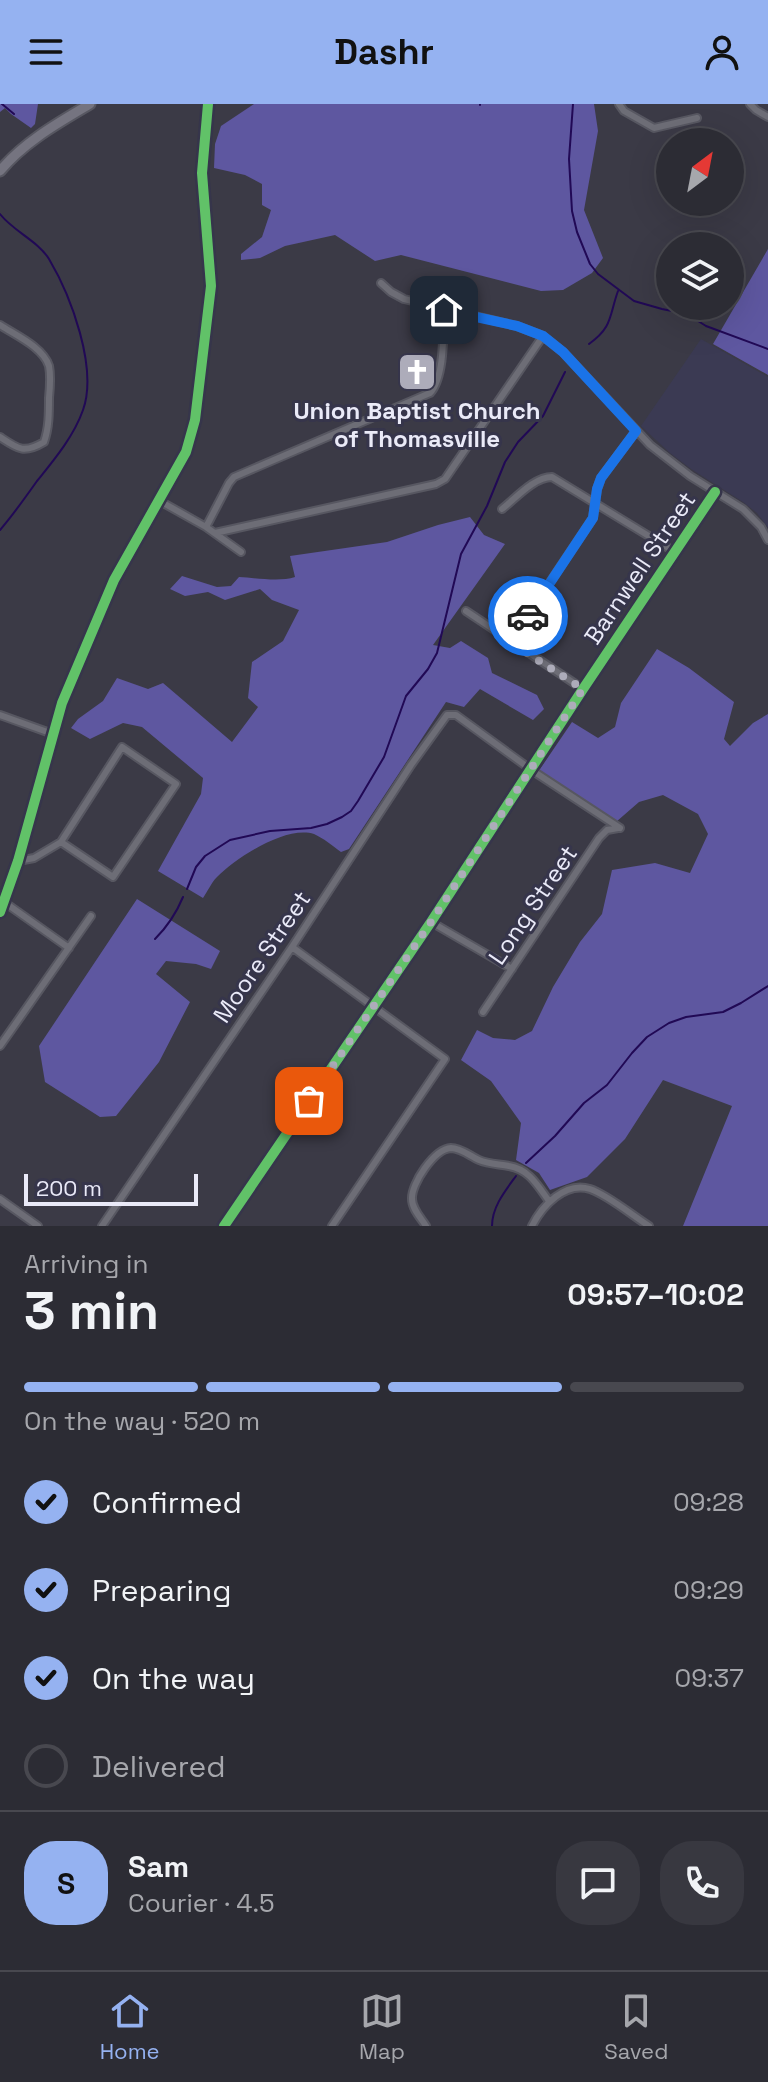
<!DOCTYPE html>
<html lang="en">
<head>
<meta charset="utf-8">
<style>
  :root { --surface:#2c2c34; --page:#383840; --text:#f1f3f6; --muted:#a6a7ac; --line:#48484f; --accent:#95b2f1 }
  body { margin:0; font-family:"Space Grotesk",sans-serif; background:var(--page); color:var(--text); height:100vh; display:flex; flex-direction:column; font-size:30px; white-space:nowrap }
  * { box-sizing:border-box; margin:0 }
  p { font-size:26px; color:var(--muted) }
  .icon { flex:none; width:44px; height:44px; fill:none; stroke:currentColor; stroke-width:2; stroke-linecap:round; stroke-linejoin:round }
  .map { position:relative; height:1122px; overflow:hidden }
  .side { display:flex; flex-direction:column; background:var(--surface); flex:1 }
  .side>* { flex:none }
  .needle { width:52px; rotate:32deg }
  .fabs { position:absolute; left:656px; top:24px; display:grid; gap:16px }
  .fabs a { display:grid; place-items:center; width:88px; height:88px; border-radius:50%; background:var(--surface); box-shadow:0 8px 32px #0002,0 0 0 2px var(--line); font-size:40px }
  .scale { position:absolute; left:24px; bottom:20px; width:174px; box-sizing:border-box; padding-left:8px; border:4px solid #eaeaf8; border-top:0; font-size:22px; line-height:28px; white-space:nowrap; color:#eaeaf8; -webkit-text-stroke:6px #36354b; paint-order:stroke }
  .pin { position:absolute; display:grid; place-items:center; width:68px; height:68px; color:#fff; margin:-34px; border-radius:16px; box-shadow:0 4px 12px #0006 }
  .courier { position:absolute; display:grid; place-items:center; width:80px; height:80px; margin:-40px; border:6px solid #1a73e8; border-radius:50%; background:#fff; color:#222; box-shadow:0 2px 10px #0007 }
  .summary em { font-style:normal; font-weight:700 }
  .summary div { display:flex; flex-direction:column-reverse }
  .summary { display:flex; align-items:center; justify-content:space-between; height:136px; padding:0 24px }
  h1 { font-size:52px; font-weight:700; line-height:60px }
  .bar { display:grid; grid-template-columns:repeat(4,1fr); gap:12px 8px; align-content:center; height:96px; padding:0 24px }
  .bar i { height:10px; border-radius:6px; background:var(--line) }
  .bar .selected { background:var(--accent) }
  .bar p { grid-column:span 4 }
  .line { display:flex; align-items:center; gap:20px; padding:0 24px; border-top:2px solid var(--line) }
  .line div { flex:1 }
  .round { display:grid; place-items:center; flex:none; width:84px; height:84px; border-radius:32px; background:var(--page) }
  ol { padding:0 24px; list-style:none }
  li { display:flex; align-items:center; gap:24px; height:88px }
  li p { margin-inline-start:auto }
  li .icon { padding:8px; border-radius:50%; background:var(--accent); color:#111; stroke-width:4 }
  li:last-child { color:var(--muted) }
  li i { width:44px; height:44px; border:4px solid var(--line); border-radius:50% }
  header { display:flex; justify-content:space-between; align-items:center; height:104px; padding:0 24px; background:var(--accent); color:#111; font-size:36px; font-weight:700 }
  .menu { display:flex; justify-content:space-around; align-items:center; height:112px; border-top:2px solid var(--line); background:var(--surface); font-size:22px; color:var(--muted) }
  .menu a { display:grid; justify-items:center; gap:4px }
  .menu .selected { color:var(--accent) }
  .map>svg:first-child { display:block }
</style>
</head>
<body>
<header><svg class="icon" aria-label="menu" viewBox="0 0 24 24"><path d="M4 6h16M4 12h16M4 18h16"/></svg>Dashr<svg class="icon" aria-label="person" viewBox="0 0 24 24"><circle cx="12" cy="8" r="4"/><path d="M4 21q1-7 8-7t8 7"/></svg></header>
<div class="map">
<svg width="768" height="1122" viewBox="0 0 768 1122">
  <rect width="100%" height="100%" fill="#3b3a46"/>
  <path fill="#3b3a53" d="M701,235L768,273V424L757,409L743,398L691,365L670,349L641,322Z"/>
  <path fill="#5e57a0" d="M0,0H38L35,20L31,24L11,10L5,4L0,8Z
    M254,0H594L598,27L584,106L603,154L592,169L563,186L541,187L401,151L375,157L335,131L285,142L260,154L241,156V150L262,133L271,106L262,101V80L245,71L214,64L215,40L221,22Z
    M768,145V271L713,240Z
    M470,413L484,431L505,440L433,541L450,544L461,537L488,554L492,569L537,591L544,605L533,616L480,585L464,603L446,598L349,745L341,748C333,742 323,734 314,730C286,721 236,754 217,773C211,779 208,787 203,794L158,767L201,690L203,674L142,623L123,619L90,635L71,624L78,615L103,597L117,574L148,585L163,579L232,638L258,603L248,594L252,558L283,537L299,506L272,496L260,485L225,496L208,488L185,492L170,485L182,472L217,483L231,482L239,473C256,474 280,478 295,473L290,452L387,438L438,421Z
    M657,545L689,564L734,598L724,635L730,642L753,619L768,610V1122H683L732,1002L663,976L625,1035L587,1073L550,1086L539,1069L516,1056L521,1019L491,977L461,956L477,926L493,934L515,936L532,927L553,883L580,838L602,810L612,766L655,759L690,769L708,730L698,710L663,691L639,698L616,718L538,668L572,618L598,634L615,623L621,599Z
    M137,795L220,847L211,865L196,860L166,857L156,870L190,898L159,958L116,1012L100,1013L45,978L39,942Z"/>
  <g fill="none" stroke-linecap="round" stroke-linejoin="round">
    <path stroke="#210955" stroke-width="2" d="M2,0L14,10
      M573,0L569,55L572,107L577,128L590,160L598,170L634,197L662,205L687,210L706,222L768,245
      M480,1V0
      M0,110C13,127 38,137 49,155C71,192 98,264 83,306C74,332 54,356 37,377C25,394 13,411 0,426
      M589,240C613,223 609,212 618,187
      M187,785L196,763L205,752L230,736L270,727L311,724L327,720L342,713L351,707L358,697L384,653L406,592L428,565L437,549L461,450L487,402L505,358L518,338L543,312L565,268
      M155,835C168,822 176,810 183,793
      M526,1059L555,1032L584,999L607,981L632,949L647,933L669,919L686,913L723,908L741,899L768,882
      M492,1122C492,1103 505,1087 516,1072"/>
    <g stroke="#575761" stroke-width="10">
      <path id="street" d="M619,0L624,7L654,24L697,14
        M750,0L756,6L768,13
        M381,179L391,188L404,195L517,222L543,232L563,248L650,341L690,372L743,405L761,423L768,436
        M0,221C15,231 43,243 49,262C51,272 50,284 49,294C49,309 49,324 44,338C24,350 18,345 0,333
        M158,396L206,423L241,448
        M502,405C516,394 534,373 552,373L675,448
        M206,423L229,379L234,373L430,289C445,273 443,228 444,206
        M215,429L436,380L445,375L543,232
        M466,507L583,585
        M510,538L593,414L597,385L601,374L636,327
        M0,611L53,630
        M18,757L34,754L61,738L122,643L176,680L113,773L61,738
        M4,798L69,844
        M431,818L512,865
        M292,843L445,955L332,1122
        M483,908L599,734L607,726L618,724
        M0,942L91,812
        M0,1095L38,1122
        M102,1122L292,843L411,661L447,611H456L533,667L620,724
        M224,1122L431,818L583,585L715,388
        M426,1122C421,1114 412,1105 412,1095C411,1080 434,1045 451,1044C461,1044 470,1052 479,1056C488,1060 499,1060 509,1062C529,1065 538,1082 549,1097
        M532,1122C542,1102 565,1077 590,1085C608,1091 633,1112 649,1122"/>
    </g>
    <g stroke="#575761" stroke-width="13">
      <path id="secondary" d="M0,67C24,38 58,19 90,0
        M0,808L18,757L62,599L114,476L186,348L195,316L211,182L202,69L208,0"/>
    </g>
    <use href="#street" stroke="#6d6d76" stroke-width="6"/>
    <use href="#secondary" stroke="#757480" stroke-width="9"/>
    <g stroke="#36354b" stroke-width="15">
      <path id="cycleway" d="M0,808L18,757L62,599L114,476L186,348L195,316L211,182L202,69L208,0
        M224,1122L431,818L583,585L715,388"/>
    </g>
    <use href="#cycleway" stroke="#61c268" stroke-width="10"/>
  </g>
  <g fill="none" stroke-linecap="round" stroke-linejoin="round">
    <path stroke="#adacba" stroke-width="8" stroke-dasharray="0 14.4" d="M309,997L431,818L583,585L510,538L528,512"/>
    <path stroke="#1a73e8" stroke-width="10" d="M444,206L517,222L543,232L563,248L636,327L601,374L597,385L593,414L528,512"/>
  </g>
  <defs>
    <g id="church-square" transform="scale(2)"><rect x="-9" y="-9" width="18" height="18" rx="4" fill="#adacba" stroke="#36354b"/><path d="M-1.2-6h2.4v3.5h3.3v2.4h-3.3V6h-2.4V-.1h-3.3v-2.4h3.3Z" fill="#fff"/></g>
  </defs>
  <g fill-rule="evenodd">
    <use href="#church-square" x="417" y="268"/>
  </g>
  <g text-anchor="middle" stroke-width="6" stroke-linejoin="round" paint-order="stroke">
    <g font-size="24" font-weight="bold" fill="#eaeaf8" stroke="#36354b">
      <text x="417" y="315">Union Baptist Church<tspan x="417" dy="28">of Thomasville</tspan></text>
    </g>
    <g font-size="24" fill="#eaeaf8" stroke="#36354b">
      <text transform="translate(640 464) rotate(-56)" y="8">Barnwell Street</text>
      <text transform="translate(533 801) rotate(-56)" y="8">Long Street</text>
      <text transform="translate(262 853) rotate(-56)" y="8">Moore Street</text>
    </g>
  </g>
</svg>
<div class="fabs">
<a><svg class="needle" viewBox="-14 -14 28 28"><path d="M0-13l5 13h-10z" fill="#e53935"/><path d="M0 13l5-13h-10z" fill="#a6a7ac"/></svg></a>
<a><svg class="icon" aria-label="layers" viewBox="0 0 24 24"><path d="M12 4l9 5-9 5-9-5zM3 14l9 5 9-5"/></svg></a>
</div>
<div class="scale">200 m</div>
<div class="pin" style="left:309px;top:997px;background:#ea580c"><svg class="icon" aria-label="bag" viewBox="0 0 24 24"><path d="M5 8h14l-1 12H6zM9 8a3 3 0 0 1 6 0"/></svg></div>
<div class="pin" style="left:444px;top:206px;background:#1f2937"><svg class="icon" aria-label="home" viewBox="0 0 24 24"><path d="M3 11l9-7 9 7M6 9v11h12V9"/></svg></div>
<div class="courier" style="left:528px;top:512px"><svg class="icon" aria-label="car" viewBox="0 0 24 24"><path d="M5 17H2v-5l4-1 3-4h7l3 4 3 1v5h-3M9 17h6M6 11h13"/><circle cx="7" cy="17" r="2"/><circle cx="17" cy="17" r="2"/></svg></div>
</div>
<section class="side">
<div class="summary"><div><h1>3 min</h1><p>Arriving in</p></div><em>09:57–10:02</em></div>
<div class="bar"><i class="selected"></i><i class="selected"></i><i class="selected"></i><i></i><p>On the way · 520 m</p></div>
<ol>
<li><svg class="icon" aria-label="check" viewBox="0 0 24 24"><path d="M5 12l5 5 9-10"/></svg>Confirmed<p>09:28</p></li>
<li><svg class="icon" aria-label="check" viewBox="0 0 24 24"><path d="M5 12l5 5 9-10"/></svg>Preparing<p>09:29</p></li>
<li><svg class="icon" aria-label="check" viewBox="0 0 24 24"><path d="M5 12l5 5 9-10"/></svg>On the way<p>09:37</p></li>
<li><i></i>Delivered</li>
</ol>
<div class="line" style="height:144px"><b class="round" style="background:var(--accent);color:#111">S</b><div><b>Sam</b><p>Courier · 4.5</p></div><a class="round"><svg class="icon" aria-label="chat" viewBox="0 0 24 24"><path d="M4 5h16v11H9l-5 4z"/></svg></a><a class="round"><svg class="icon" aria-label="phone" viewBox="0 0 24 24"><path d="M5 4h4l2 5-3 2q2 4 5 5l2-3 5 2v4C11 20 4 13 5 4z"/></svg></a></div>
</section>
<nav class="menu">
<a class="selected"><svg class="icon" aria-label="home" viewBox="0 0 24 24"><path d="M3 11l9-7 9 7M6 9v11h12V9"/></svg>Home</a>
<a><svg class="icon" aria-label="map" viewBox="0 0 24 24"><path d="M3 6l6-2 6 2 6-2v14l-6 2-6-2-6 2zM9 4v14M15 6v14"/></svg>Map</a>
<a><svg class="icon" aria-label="saved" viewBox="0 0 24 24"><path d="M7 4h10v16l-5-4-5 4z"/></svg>Saved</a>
</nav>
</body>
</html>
